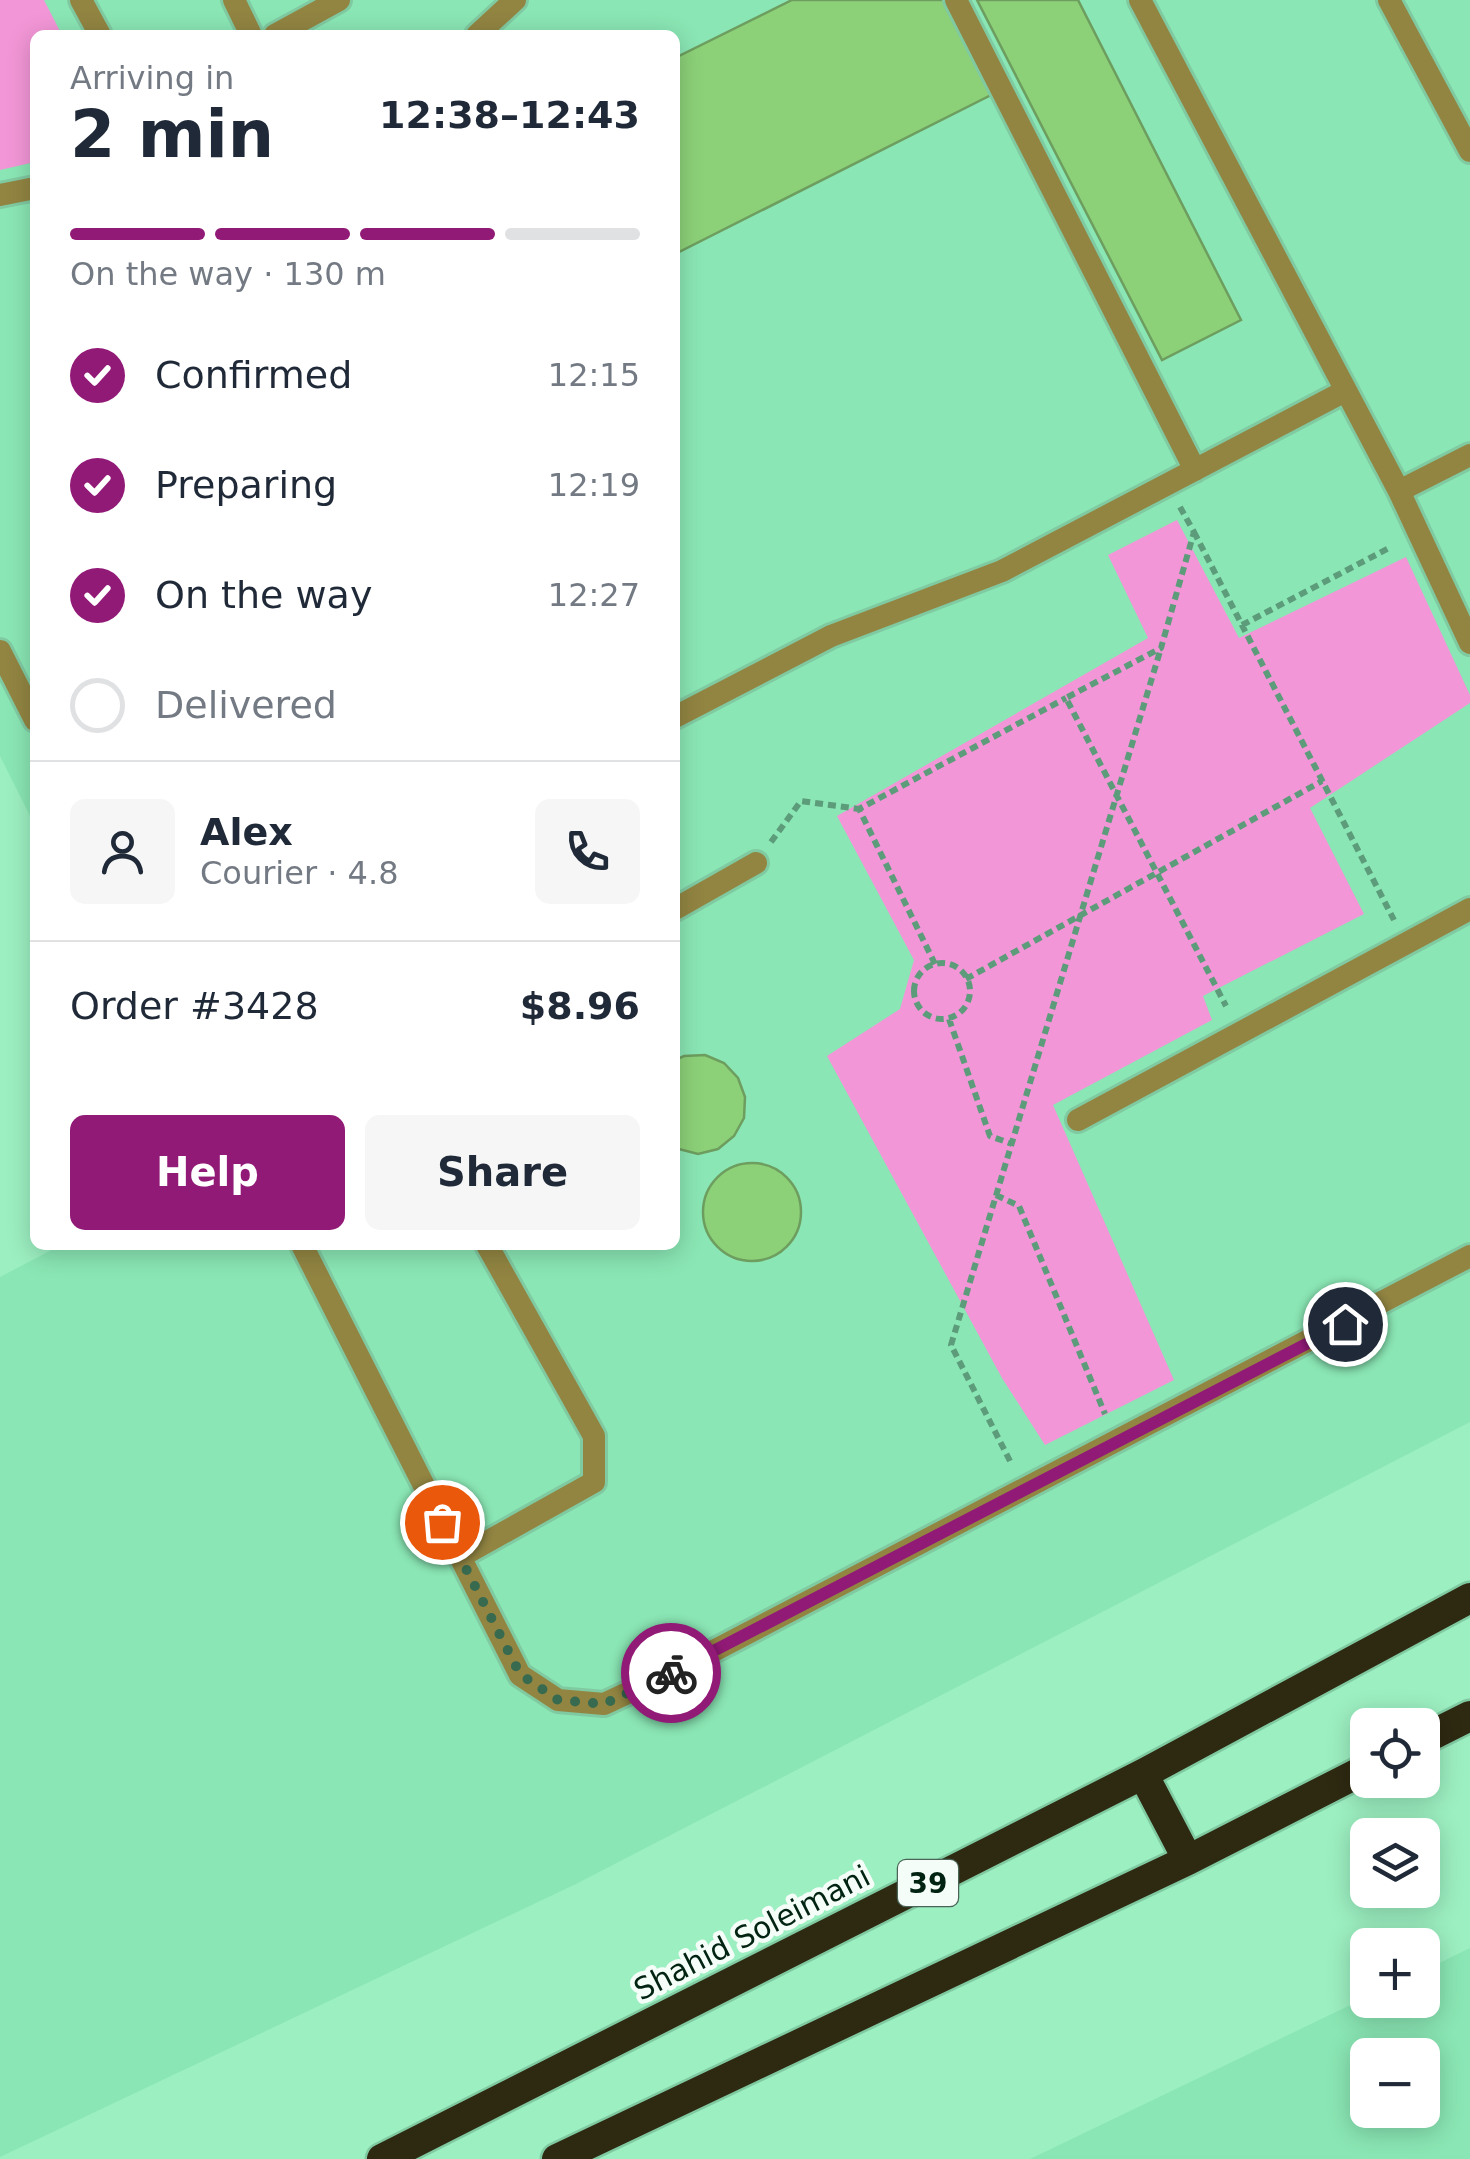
<!DOCTYPE html>
<html lang="en">
<head>
<meta charset="utf-8">
<style>
  :root { --surface:#fff; --page:#f6f6f7; --text:#1f2937; --muted:#747a83; --line:#e0e1e3; --accent:#921a77 }
  body { margin:0; font-family:"DejaVu Sans",sans-serif; background:var(--page); color:var(--text); height:100vh; display:flex; flex-direction:column; font-size:38px; white-space:nowrap }
  * { box-sizing:border-box; margin:0 }
  p { font-size:32px; color:var(--muted) }
  .icon { flex:none; width:55px; height:55px; fill:none; stroke:currentColor; stroke-width:2; stroke-linecap:round; stroke-linejoin:round }
  .map { position:relative; flex:1; overflow:hidden }
  .sheet { position:absolute; left:30px; top:30px; width:650px; height:1220px; display:flex; flex-direction:column; background:var(--surface); border-radius:15px; box-shadow:0 5px 25px #0003 }
  .sheet>* { flex:none }
  .fabs { position:absolute; left:1350px; top:1708px; display:grid; gap:20px }
  .fabs a { display:grid; place-items:center; width:90px; height:90px; border-radius:15px; background:var(--surface); box-shadow:0 5px 25px #0003; font-size:50px }
  .pin { position:absolute; display:grid; place-items:center; width:85px; height:85px; color:#fff; margin:-42px; border:5px solid #fff; border-radius:50%; box-shadow:0 2px 10px #0007 }
  .courier { position:absolute; display:grid; place-items:center; width:100px; height:100px; margin:-50px; border:8px solid #921a77; border-radius:50%; background:#fff; color:#222; box-shadow:0 2px 12px #0007 }
  .head em { font-style:normal; font-weight:700 }
  .head div { display:flex; flex-direction:column-reverse }
  .head { display:flex; align-items:center; justify-content:space-between; height:170px; padding:0 40px }
  h1 { font-size:65px; font-weight:700; line-height:75px }
  .bar { display:grid; grid-template-columns:repeat(4,1fr); gap:15px 10px; align-content:center; height:120px; padding:0 40px }
  .bar i { height:12px; border-radius:8px; background:var(--line) }
  .bar .on { background:var(--accent) }
  .bar p { grid-column:span 4 }
  .line { display:flex; align-items:center; gap:25px; padding:0 40px; border-top:2px solid var(--line) }
  .line div { flex:1 }
  .round { display:grid; place-items:center; flex:none; width:105px; height:105px; border-radius:15px; background:var(--page) }
  ol { padding:0 40px; list-style:none }
  li { display:flex; align-items:center; gap:30px; height:110px }
  li p { margin-inline-start:auto }
  li .icon { padding:10px; border-radius:50%; background:var(--accent); color:#fff; stroke-width:4 }
  li:last-child { color:var(--muted) }
  li i { width:55px; height:55px; border:5px solid var(--line); border-radius:50% }
  .button { display:flex; gap:20px; margin-top:auto; padding:20px 40px }
  .button a { flex:1; height:115px; border-radius:15px; background:var(--accent); color:#fff; font-size:40px; font-weight:700; line-height:115px; text-align:center }
  .button a+a { background:var(--page); color:var(--text) }
  .map>svg:first-child { display:block }
</style>
</head>
<body>
<div class="map">
<svg width="1470" height="2159" viewBox="0 0 1470 2159">
  <rect width="100%" height="100%" fill="#9cefc1"/>
  <path fill="#8ae6b4" fill-rule="evenodd" d="M0,0H1470V1422L576,1884L0,2157V1277L61,1245H675V35H35V826L0,756Z
    M1470,1948V2159H1030L1367,1997L1422,2000L1423,1971ZM1368,2055H1422V2110H1368Z"/>
  <path fill="#f396d7" d="M0,0H44L62,35H35V162L0,170Z
    M1177,520L1239,638L1406,557L1470,695V703L1310,808L1364,914L1203,996L1212,1020L1053,1105L1174,1380L1045,1445L1002,1378L827,1056L900,1009L914,960L837,816L1148,638L1108,555Z"/>
  <path fill="#8cd178" stroke="#6d9e5f" stroke-width="2.5" d="M792,0H953L999,91L675,254V58Z
    M977,0H1078L1241,320L1162,360Z
    M705,1055L724,1063L738,1078L745,1097L744,1118L734,1136L718,1149L698,1154L675,1148V1060L684,1056Z
    M703 1212a49 49 0 1 1 98 0a49 49 0 1 1-98 0Z"/>
  <g fill="none" stroke-linecap="round" stroke-linejoin="round">
    <g stroke="#80caa2" stroke-width="28">
      <path id="lane" d="M81,0L100,35
        M234,0L251,35
        M956,0L1195,470
        M1140,0L1399,491L1470,643
        M1389,0L1470,151
        M275,35L339,0
        M477,35L515,0
        M0,195L35,188
        M1399,491L1470,455
        M0,651L35,720
        M675,717L831,636L1002,571L1345,391
        M675,909L756,863
        M1078,1120L1470,909
        M302,1245L520,1675L558,1700L604,1704L679,1669L1470,1256
        M460,1557L594,1482V1436L487,1245"/>
    </g>
    <g stroke="#80caa2" stroke-width="35">
      <path id="highway" d="M1422,1740L1470,1716
        M1143,1774L1188,1860
        M382,2159L1143,1774L1470,1598
        M557,2159L1188,1860L1368,1768"/>
    </g>
    <path stroke="#5c9c7a" stroke-width="6" stroke-dasharray="8 5" stroke-linecap="butt" d="M1180,507L1194,532L1161,648L1066,698L1226,1006
      M1194,532L1394,920
      M1242,625L1391,547
      M771,842L801,801L859,809
      M914 991a28 28 0 1 1 56 0a28 28 0 1 1-56 0Z
      M935,964L859,809L1066,698
      M966,979L1322,781
      M949,1019L990,1136L1012,1144
      M996,1195L1019,1206L1105,1414
      M1010,1461L951,1345L1161,648"/>
    <use href="#lane" stroke="#928542" stroke-width="22"/>
    <use href="#highway" stroke="#2e2911" stroke-width="30"/>
  </g>
  <g fill="none" stroke-linecap="round" stroke-linejoin="round">
    <path stroke="#376a4f" stroke-width="10" stroke-dasharray="0 18" d="M442,1522L520,1674L558,1700L604,1704L671,1673"/>
    <path stroke="#921a77" stroke-width="12" d="M671,1673L1345,1324"/>
  </g>
  <g text-anchor="middle" stroke-width="9" stroke-linejoin="round" paint-order="stroke">
    <rect fill="#f5fdf8" stroke="#4a6457" stroke-width="2.5" x="898" y="1860" width="60" height="46" rx="8"/>
    <g font-size="28" font-weight="bold" fill="#002312">
      <text x="928" y="1893">39</text>
    </g>
    <g font-size="30" fill="#002312" stroke="#f5fdf8">
      <text transform="translate(752 1933) rotate(-27)" y="10">Shahid Soleimani</text>
    </g>
  </g>
</svg>
<div class="fabs">
<a><svg class="icon" aria-label="locate" viewBox="0 0 24 24"><circle cx="12" cy="12" r="6"/><path d="M12 2v4M12 18v4M2 12h4M18 12h4"/></svg></a>
<a><svg class="icon" aria-label="layers" viewBox="0 0 24 24"><path d="M12 4l9 5-9 5-9-5zM3 14l9 5 9-5"/></svg></a>
<a>+</a>
<a>−</a>
</div>
<div class="pin" style="left:442px;top:1522px;background:#ea580c"><svg class="icon" aria-label="bag" viewBox="0 0 24 24"><path d="M5 8h14l-1 12H6zM9 8a3 3 0 0 1 6 0"/></svg></div>
<div class="pin" style="left:1345px;top:1324px;background:#1f2937"><svg class="icon" aria-label="home" viewBox="0 0 24 24"><path d="M3 11l9-7 9 7M6 9v11h12V9"/></svg></div>
<div class="courier" style="left:671px;top:1673px"><svg class="icon" aria-label="bike" viewBox="0 0 24 24"><circle cx="6" cy="16" r="4"/><circle cx="18" cy="16" r="4"/><path d="M6 16l4-8h5l3 8M10 8l3 8H6M13 5h3"/></svg></div>
<section class="sheet">
<div class="head"><div><h1>2 min</h1><p>Arriving in</p></div><em>12:38–12:43</em></div>
<div class="bar"><i class="on"></i><i class="on"></i><i class="on"></i><i></i><p>On the way · 130 m</p></div>
<ol>
<li><svg class="icon" aria-label="check" viewBox="0 0 24 24"><path d="M5 12l5 5 9-10"/></svg>Confirmed<p>12:15</p></li>
<li><svg class="icon" aria-label="check" viewBox="0 0 24 24"><path d="M5 12l5 5 9-10"/></svg>Preparing<p>12:19</p></li>
<li><svg class="icon" aria-label="check" viewBox="0 0 24 24"><path d="M5 12l5 5 9-10"/></svg>On the way<p>12:27</p></li>
<li><i></i>Delivered</li>
</ol>
<div class="line" style="height:180px"><a class="round"><svg class="icon" aria-label="person" viewBox="0 0 24 24"><circle cx="12" cy="8" r="4"/><path d="M4 21q1-7 8-7t8 7"/></svg></a><div><b>Alex</b><p>Courier · 4.8</p></div><a class="round"><svg class="icon" aria-label="phone" viewBox="0 0 24 24"><path d="M5 4h4l2 5-3 2q2 4 5 5l2-3 5 2v4C11 20 4 13 5 4z"/></svg></a></div>
<div class="line" style="height:130px"><div>Order #3428</div><b>$8.96</b></div>
<div class="button"><a>Help</a><a>Share</a></div>
</section>
</div>
</body>
</html>
